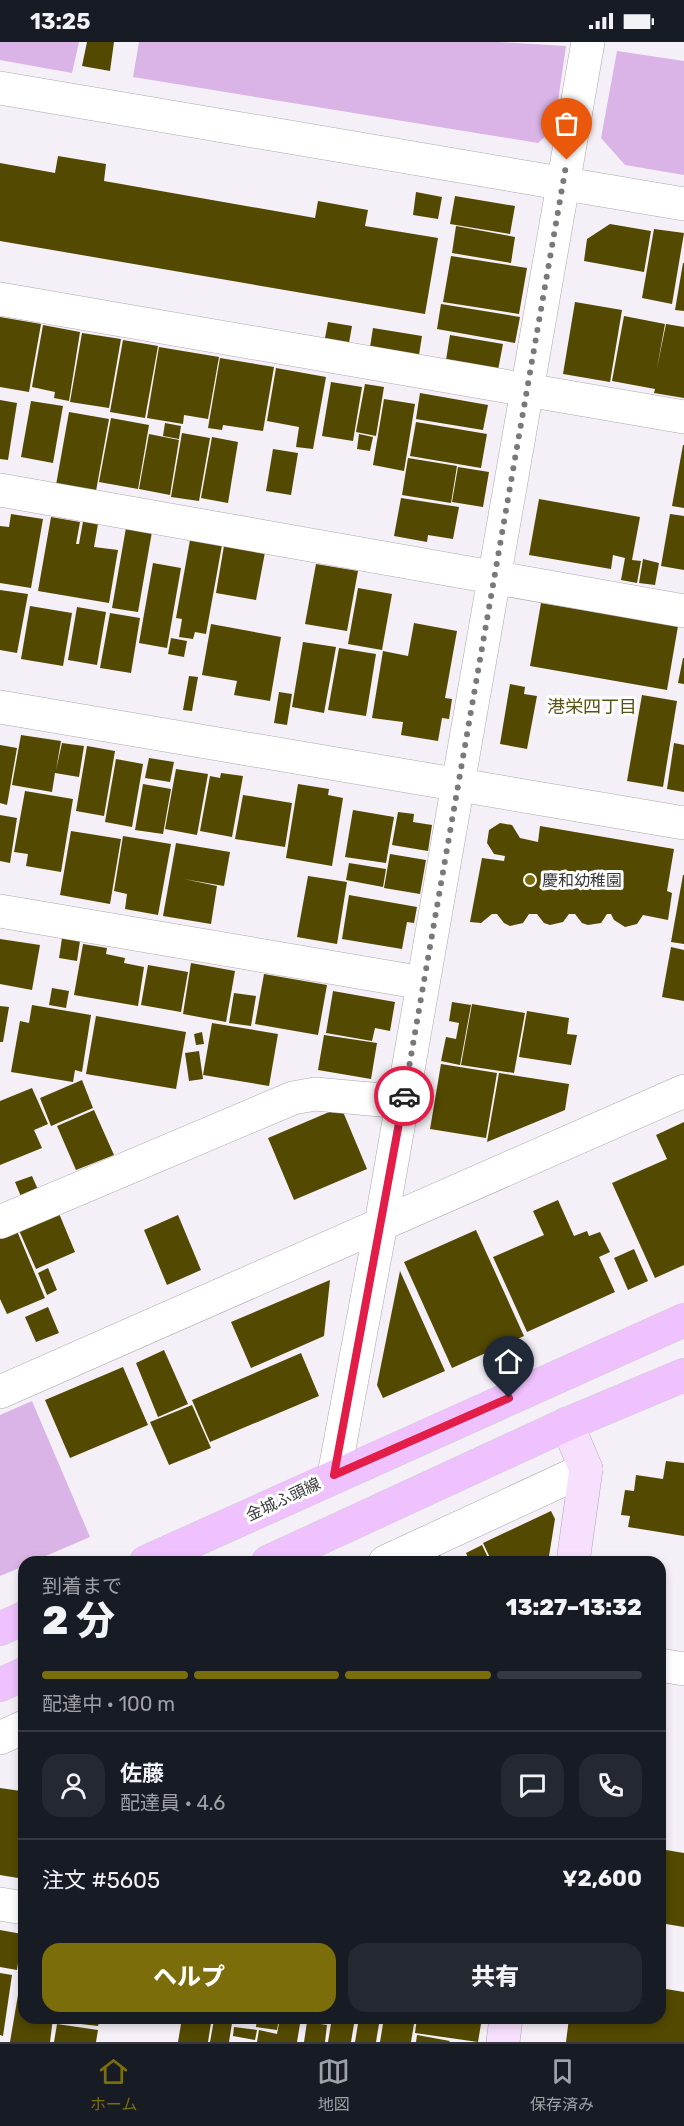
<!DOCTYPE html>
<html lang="ja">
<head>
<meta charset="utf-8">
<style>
  :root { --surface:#171b24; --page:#242831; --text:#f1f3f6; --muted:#9ea1a6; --line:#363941; --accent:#7b6d09 }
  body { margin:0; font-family:Rubik,"Noto Sans JP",sans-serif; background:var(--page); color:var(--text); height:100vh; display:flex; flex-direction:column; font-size:22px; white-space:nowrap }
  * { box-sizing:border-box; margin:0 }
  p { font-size:20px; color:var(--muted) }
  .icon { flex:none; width:33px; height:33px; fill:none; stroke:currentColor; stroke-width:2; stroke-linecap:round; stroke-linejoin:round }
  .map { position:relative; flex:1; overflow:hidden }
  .drawer { position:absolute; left:18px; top:1514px; width:648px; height:468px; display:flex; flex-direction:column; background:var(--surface); border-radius:18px; box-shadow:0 3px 9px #0003 }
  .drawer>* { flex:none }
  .pin { position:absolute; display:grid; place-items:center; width:51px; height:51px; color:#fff; margin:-62px -26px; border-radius:50% 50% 50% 0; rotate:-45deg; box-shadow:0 0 6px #0007 }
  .pin .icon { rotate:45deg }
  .courier { position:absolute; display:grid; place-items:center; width:60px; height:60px; margin:-30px; border:4px solid #e11d48; border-radius:50%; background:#fff; color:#222; box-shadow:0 2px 8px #0007 }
  .headline em { font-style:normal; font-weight:800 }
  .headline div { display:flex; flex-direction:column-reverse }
  .headline { display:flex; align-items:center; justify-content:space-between; height:102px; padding:0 24px }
  h1 { font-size:39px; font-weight:800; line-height:45px }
  .bar { display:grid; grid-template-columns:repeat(4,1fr); gap:9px 6px; align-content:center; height:72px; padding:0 24px }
  .bar i { height:8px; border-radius:4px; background:var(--line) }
  .bar .current { background:var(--accent) }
  .bar p { grid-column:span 4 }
  .line { display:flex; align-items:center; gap:15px; padding:0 24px; border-top:2px solid var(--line) }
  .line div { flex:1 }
  .round { display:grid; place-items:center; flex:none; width:63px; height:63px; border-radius:18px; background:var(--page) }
  .primary-button { display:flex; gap:12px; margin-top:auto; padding:12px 24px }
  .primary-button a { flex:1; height:69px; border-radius:18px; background:var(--accent); color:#fff; font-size:24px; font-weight:800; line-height:69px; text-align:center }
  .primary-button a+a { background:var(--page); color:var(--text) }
  .status { display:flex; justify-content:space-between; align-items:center; height:42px; padding:0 30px; background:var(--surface); direction:ltr }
  .status svg { height:16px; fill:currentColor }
  .menu { display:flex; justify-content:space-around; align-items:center; height:84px; border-top:2px solid var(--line); background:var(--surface); font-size:16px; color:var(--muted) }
  .menu a { display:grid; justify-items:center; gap:3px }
  .menu .current { color:var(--accent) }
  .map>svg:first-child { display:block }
</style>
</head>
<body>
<div class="status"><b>13:25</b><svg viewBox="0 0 49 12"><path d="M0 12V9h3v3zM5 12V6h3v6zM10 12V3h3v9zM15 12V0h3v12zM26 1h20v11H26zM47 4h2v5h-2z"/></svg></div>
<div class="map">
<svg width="684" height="2000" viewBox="0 0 684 2000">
  <rect width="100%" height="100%" fill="#f5f0f7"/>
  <path fill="#dab4e6" d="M0,0H79L72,31L0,18Z
    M139,0H499L566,4L554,87L538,101L133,35Z
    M617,9L684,19V133L625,123L601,96Z
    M32,1359L90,1495L34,1519L24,1520V1524L0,1534V1373Z"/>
  <path fill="#534900" d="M87,0H114L110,29L82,24Z
    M58,114L106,122L104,139L315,176L318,159L368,168L365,184L438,196L425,272L0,199V121L55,131Z
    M416,150L442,155L438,177L413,173Z
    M455,154L515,164L510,192L450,182Z
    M610,182L651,189L644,230L584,219L587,197Z
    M456,184L515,195L511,221L452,211Z
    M654,187L684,191L672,262L642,256Z
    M451,214L527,226L519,272L443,260Z
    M683,221H684V269L675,268Z
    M575,260L622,268L610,340L563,332Z
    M441,262L520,275L515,301L437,287Z
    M624,274L665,282L657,326L666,282L684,285V356L654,351L655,347L612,339Z
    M0,275L41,282L29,350L0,345Z
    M328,280L352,284L349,301L325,296Z
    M43,283L80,290L69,359L54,356L55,350L32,345Z
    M373,286L422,294L419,313L370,305Z
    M82,291L121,297L109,366L70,360Z
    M450,293L503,302L498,328L446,318Z
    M123,298L158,304L145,376L110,370Z
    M159,305L219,315L208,377L184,373L183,382L147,376Z
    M220,316L274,325L263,389L223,383L222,388L208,386Z
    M276,326L326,335L313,407L296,405L299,385L267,379Z
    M331,340L362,345L353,399L322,394Z
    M365,342L384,345L376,394L356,390Z
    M420,351L488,363L483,388L416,377Z
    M384,357L415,362L404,429L373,423Z
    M0,358L17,361L8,418L0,417Z
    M31,359L63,364L53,421L21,415Z
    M69,370L109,377L96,449L56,443Z
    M111,376L149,383L138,447L99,440Z
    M416,380L487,392L481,426L410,414Z
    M165,381L181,384L179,397L163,394Z
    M182,391L210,396L199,459L171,455Z
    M149,392L179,398L170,453L139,447Z
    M359,392L373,395L370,409L357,407Z
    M212,395L238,400L228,461L201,456Z
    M683,403H684V466L672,464Z
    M273,407L298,411L291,453L266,449Z
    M408,416L457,424L451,461L402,453Z
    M458,425L489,430L483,465L452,460Z
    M401,456L459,465L453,497L428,493L427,500L394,494Z
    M539,457L640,475L632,518L641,519L637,541L621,538L625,516L613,513L611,527L529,513Z
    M11,472L43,477L31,546L0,541V484L9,485Z
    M670,472L684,474V528L661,524Z
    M84,474L99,476L94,505L118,508L109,561L38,549L51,475L80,480L76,502H79Z
    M127,480L153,484L138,570L112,566Z
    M190,498L222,503L206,592L195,590L193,597L179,595L182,577L176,576Z
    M225,498L266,505L256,558L216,551Z
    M643,517L659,521L655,543L639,541Z
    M153,521L181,526L167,606L139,601Z
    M316,522L358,529L347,589L305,582Z
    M358,546L392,552L382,608L348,602Z
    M0,548L28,552L17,611L0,608Z
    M541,561L678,584L667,648L530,624Z
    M30,564L72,571L63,624L21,617Z
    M77,565L106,570L97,623L68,618Z
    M110,571L140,576L131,631L100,626Z
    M414,581L457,589L445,656L452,657L449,677L442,676L438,699L401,693L403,680L372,676L383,609L408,614Z
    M211,582L281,595L270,659L234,653L237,639L202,633Z
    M171,596L187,599L184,615L168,612Z
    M303,600L336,605L324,671L292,665Z
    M339,606L376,612L366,674L328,668Z
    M683,616H684V642L678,641Z
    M189,634L198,635L192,669L183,668Z
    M510,642L525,645L524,652L537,654L527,707L500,702Z
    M279,650L292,652L287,683L274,681Z
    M642,653L677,659L663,745L627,739Z
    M21,693L61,699L56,728L62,701L84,704L79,735L55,731L52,750L12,743Z
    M674,701L684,703V750L667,747Z
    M0,703L17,706L7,763L0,761Z
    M87,704L115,709L104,774L76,769Z
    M149,716L174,720L170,740L145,736Z
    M116,717L143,722L132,785L105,780Z
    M176,727L208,732L197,793L165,787Z
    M221,731L243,734L232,795L200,789L210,734L220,736Z
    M143,742L171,747L163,792L135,788Z
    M298,742L329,747L328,753L343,756L332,824L286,816Z
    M25,749L73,757L61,830L26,824L28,812L14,810Z
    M243,753L292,761L285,805L235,797Z
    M353,768L394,775L386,821L345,815Z
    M398,770L414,772L413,780L432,783L428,809L392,803Z
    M0,773L17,776L10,821L0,819Z
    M500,781L512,783L520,796L538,800L540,784L674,807L667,849L672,851L668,878L643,873L637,882L625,885L614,878L611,872H607L601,881L588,883L582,881L575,872H569L563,880L550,883L544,881L537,872H529L523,881L510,884L504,881L497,872H492L481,881L470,880L482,816L504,819L505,814L494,812L487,801L489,788Z
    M71,789L121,797L110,862L60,853Z
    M123,794L171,802L158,873L125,867L127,852L114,849Z
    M176,801L230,810L224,844L184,837L217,844L211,882L163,874Z
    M390,812L426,818L420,852L384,846Z
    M349,821L386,827L383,845L346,838Z
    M683,833H684V902L671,900Z
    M308,834L347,840L337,902L297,895Z
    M349,853L417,865L414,881L407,880L402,907L342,897Z
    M62,896L80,899L77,919L59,916Z
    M0,897L40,903L32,948L0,942Z
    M83,902L107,906L106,912L125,916L124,921L144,925L138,964L74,953Z
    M671,905L684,908V959L662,955Z
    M191,921L235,929L226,980L183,972Z
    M148,923L188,930L181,970L141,963Z
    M264,932L327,943L318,993L255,982Z
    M52,946L69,949L66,966L49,963Z
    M333,949L395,960L390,989L375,986L372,999L326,991Z
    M234,951L256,954L251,984L229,981Z
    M452,960L471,963L460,1023L441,1019L446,995L456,997L459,981L449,979Z
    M472,962L525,971L514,1031L461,1023Z
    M32,963L91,973L82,1030L75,1028L73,1040L11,1030L20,979L29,981Z
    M0,964L9,965L3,1000H0Z
    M527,969L569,976L567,992L577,993L571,1023L519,1015Z
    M96,974L186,990L176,1047L86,1032Z
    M212,981L278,992L269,1044L203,1033Z
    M202,990L204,1002L196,1003L194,992Z
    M324,993L377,1001L371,1037L318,1028Z
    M199,1009L203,1037L189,1039L185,1011Z
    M441,1022L497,1031L486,1096L430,1087Z
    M499,1031L569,1042L565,1068L487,1100Z
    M82,1038L93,1066L51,1084L40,1056Z
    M32,1046L48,1082L34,1088L42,1106L0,1123V1059Z
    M341,1065L367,1127L294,1158L268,1096Z
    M94,1068L114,1113L76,1128L57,1084Z
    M684,1080V1223L655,1236L612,1141L667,1117L656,1093Z
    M32,1134L39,1150L22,1157L15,1140Z
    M558,1158L574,1194L587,1189L589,1194L600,1190L610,1210L599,1215L615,1250L527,1290L493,1215L544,1193L533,1169Z
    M58,1169L75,1210L36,1227L18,1186Z
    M178,1173L201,1228L167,1243L144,1188Z
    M476,1188L524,1294L452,1326L404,1220Z
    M17,1189L45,1256L7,1272L0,1257V1196Z
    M634,1207L648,1239L628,1248L614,1216Z
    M48,1226L57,1248L47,1253L38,1231Z
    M400,1229L445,1329L383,1356L377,1343Z
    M330,1238L324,1294L251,1326L231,1280Z
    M48,1265L59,1291L36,1300L25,1275Z
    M164,1308L188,1362L158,1375L136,1321Z
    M301,1311L319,1354L210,1400L192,1358Z
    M123,1325L148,1383L70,1416L45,1358Z
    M192,1363L211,1406L169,1423L150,1380Z
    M666,1419L684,1421V1494L628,1485L630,1474L621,1473L625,1448L634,1449L636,1433L663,1437Z
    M551,1469L555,1477L549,1514L537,1520H492L483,1501Z
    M482,1503L490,1520H470L466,1511Z
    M439,1510L443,1520H418Z
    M23,1738H24V1837L0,1833V1746L21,1749Z
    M660,1807L684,1811V1885L660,1881Z
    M0,1888L22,1892L17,1928L0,1925Z
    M0,1931L12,1933L3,1994L0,1993Z
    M20,1941L24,1942V1976H53L50,2000H10Z
    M660,1946L684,1950V2000H566L569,1976H660Z
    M59,1976H80L79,1982L58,1979Z
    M82,1976H100L98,1984L81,1982Z
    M182,1976L211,1981L208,2000H178Z
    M237,1976H256L255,1982L236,1979Z
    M257,1976H279L277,1988L256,1985Z
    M280,1976H301L297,2000H257L259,1988L277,1992Z
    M302,1976H329L328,1982L302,1978Z
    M332,1976H355L351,2000H328Z
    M359,1976H380L376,2000H355Z
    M384,1976H415L411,2000H380Z
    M417,1976H482L478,2000L415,1991Z
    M214,1978L232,1981L229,2000H210Z
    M307,1980L327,1983L325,2000H304Z
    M57,1982L98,1988L96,2000H54Z
    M234,1985L257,1988L255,1998L233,1994Z
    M417,1993L450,1999L449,2000H416Z"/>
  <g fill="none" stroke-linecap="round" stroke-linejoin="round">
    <g stroke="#aca7ae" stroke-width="34">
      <path id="street" d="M0,46L684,162
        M0,257L684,375
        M0,448L684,569
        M0,665L684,781
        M0,869L423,941
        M0,1180L293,1056L315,1052L403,1060
        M0,1350L684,1049
        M334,1433L381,1182L588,0
        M385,1520L586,1427
        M660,1623L684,1627
        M0,1696L24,1685
        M0,1862L24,1866"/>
    </g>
    <g stroke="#aca7ae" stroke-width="34">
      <path id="secondary" d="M567,1382L586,1427L573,1520
        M503,2000L506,1976"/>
    </g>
    <g stroke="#cfcfcf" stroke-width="34">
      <path id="primary" d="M146,1520L684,1278
        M268,1520L567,1382L684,1333
        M0,1587L24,1576
        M0,1643L24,1632"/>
    </g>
    <use href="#street" stroke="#fff" stroke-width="33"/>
    <use href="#secondary" stroke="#f7e0fe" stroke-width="33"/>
    <use href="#primary" stroke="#efc1fe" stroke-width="33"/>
  </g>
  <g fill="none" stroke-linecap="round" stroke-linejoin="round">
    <path stroke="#7b787c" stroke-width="6" stroke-dasharray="0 10.8" d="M404,1054L567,118"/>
    <path stroke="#e11d48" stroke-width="8" d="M404,1054L334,1433L509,1356"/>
  </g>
  <circle fill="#7b6d09" stroke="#fff" stroke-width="2" cx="530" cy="838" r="6"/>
  <g text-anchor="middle" stroke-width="6" stroke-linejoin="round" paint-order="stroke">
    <g font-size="16" fill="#393739" stroke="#fff" text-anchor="start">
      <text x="542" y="844">慶和幼稚園</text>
    </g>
    <g font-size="16" fill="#393739" stroke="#fff">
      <text transform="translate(283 1457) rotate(-25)" y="6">金城ふ頭線</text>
    </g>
    <g font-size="18" fill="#5b5215" stroke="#fff">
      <text x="592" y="671">港栄四丁目</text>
    </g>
  </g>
</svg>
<div class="pin" style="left:567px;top:118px;background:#ea580c"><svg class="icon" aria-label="bag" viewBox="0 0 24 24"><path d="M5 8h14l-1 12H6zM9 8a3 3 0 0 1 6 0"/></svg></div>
<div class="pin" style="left:509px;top:1356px;background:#1f2937"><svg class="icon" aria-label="home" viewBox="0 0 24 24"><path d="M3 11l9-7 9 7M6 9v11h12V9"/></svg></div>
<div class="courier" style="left:404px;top:1054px"><svg class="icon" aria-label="car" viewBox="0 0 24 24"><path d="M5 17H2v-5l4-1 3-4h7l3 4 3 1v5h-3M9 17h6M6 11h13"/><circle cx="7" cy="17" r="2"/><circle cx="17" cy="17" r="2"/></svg></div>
<section class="drawer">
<div class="headline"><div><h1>2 分</h1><p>到着まで</p></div><em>13:27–13:32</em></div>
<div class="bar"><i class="current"></i><i class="current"></i><i class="current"></i><i></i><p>配達中 · 100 m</p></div>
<div class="line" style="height:108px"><a class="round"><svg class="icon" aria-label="person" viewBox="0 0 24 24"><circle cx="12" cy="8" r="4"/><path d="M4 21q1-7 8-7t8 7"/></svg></a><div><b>佐藤</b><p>配達員 · 4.6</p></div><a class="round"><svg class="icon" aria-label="chat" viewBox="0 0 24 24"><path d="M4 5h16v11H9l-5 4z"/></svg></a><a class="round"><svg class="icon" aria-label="phone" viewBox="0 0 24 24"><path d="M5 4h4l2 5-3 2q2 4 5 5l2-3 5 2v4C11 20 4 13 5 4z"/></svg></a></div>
<div class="line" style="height:78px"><div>注文 #5605</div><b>¥2,600</b></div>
<div class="primary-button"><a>ヘルプ</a><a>共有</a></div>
</section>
</div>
<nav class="menu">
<a class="current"><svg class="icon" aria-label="home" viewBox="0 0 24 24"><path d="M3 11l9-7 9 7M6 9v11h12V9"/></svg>ホーム</a>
<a><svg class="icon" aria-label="map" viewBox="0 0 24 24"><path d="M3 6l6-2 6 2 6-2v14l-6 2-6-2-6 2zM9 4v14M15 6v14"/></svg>地図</a>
<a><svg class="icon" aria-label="saved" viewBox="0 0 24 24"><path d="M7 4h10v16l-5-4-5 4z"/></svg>保存済み</a>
</nav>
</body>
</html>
